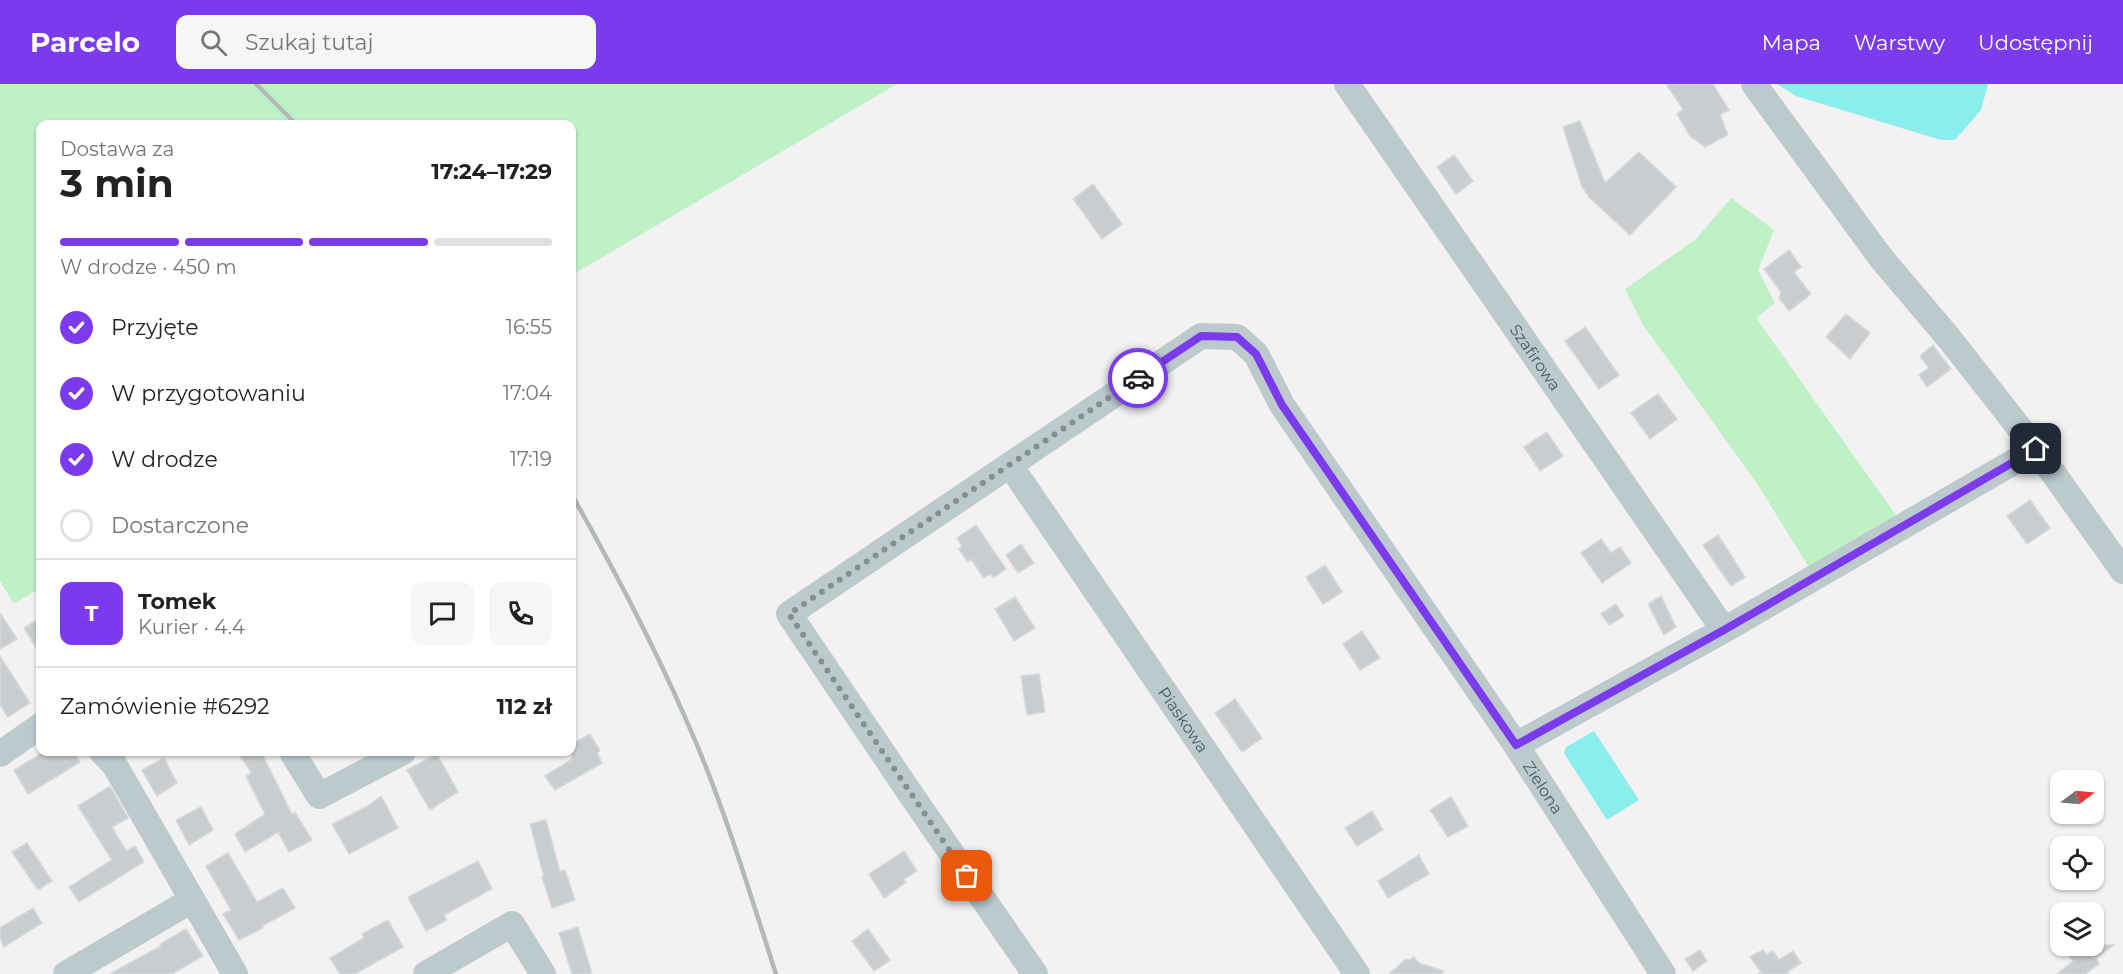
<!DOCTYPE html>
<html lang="pl">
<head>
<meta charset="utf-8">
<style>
  :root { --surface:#fff; --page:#f6f6f6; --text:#222; --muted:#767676; --line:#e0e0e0; --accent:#7c3aed }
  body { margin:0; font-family:Montserrat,sans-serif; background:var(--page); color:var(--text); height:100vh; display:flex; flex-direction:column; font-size:22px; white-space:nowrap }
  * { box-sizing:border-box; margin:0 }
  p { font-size:20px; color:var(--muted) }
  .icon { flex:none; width:33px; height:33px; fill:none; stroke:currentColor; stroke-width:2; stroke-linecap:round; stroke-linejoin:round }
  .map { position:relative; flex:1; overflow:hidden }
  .details { position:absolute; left:36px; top:36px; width:540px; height:636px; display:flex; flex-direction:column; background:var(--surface); border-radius:12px; box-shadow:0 2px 4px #0004 }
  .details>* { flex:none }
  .needle { width:39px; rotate:74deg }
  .buttons { position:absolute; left:2050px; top:686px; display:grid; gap:12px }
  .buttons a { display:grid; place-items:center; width:54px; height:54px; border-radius:12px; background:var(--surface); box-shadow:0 2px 4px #0004; font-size:30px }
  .pin { position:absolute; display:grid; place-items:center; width:51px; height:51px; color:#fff; margin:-26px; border-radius:12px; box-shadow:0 3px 9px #0006 }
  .courier { position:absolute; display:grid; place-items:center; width:60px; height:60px; margin:-30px; border:4px solid #7c3aed; border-radius:50%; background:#fff; color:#222; box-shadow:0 2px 8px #0007 }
  .overview em { font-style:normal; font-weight:700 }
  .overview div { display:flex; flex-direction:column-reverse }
  .overview { display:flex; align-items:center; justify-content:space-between; height:102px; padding:0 24px }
  h1 { font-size:39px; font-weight:700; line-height:45px }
  .bar { display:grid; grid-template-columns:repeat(4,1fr); gap:9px 6px; align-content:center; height:72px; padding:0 24px }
  .bar i { height:8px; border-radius:4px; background:var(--line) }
  .bar .selected { background:var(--accent) }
  .bar p { grid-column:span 4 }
  .line { display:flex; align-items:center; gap:15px; padding:0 24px; border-top:2px solid var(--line) }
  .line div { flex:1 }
  .round { display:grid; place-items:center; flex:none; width:63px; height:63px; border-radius:12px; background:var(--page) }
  ol { padding:0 24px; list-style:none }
  li { display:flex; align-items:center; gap:18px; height:66px }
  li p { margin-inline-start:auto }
  li .icon { padding:6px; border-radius:50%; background:var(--accent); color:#fff; stroke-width:4 }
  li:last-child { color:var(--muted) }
  li i { width:33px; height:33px; border:3px solid var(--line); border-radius:50% }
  header { display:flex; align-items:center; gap:36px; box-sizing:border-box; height:84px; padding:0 30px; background:var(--accent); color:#fff }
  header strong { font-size:28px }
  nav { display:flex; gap:33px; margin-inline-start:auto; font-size:21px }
  .search { width:420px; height:54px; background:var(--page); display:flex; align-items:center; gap:15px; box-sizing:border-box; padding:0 21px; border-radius:12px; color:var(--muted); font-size:22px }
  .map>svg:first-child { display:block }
</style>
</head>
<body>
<header>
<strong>Parcelo</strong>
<div class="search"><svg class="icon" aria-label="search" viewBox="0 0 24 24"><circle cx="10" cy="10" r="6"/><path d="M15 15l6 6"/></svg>Szukaj tutaj</div>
<nav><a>Mapa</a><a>Warstwy</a><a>Udostępnij</a></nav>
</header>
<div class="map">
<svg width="2123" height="890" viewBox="0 0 2123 890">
  <rect width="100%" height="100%" fill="#f3f1f1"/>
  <path fill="#bff1c6" d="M0,0H897L572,191V40H40V504L14,520L0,497Z
    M1731,114L1774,146L1758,186L1775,219L1756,234L1898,434L1810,485L1756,398L1643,241L1625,205L1695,156Z"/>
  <path fill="#8aefec" d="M1777,0H1988L1981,26L1955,56H1941L1796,12Z
    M1594,647L1639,716L1607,736L1564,669L1566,663Z"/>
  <path fill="#c8cdd0" stroke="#d5d9dc" stroke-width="1.5" d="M1666,0H1713L1729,26L1720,31L1728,51L1705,63L1690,52L1677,30L1683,25Z
    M1580,37L1605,99L1639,68L1676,103L1630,151L1589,113L1582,103L1563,43Z
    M1454,71L1473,97L1456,110L1437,83Z
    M1093,100L1122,140L1102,155L1073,115Z
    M1789,166L1801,183L1794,188L1811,210L1789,227L1779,214L1781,208L1764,185Z
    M1846,230L1870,249L1850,275L1826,253Z
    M1585,243L1619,291L1599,305L1565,257Z
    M1933,261L1951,285L1927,303L1919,291L1929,284L1920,272Z
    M1658,310L1677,335L1650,355L1631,329Z
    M1547,348L1563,372L1540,387L1524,363Z
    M2030,416L2050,444L2027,460L2007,432Z
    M976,441L1006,485L993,494L990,490L984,494L971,475L968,478L959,465L962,462L957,454Z
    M1718,451L1745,493L1731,502L1703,461Z
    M1601,455L1611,469L1620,463L1631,479L1602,499L1581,469Z
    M1021,460L1034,479L1018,489L1006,471Z
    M1325,481L1342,508L1323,520L1306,493Z
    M1661,512L1676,543L1664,551L1648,520Z
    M1015,513L1035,544L1014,557L995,525Z
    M1616,520L1624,532L1609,541L1601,530Z
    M0,529L17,555L0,565Z
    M40,534V570L24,544Z
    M1362,547L1380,574L1360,586L1343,560Z
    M0,572L30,619L8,633L0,621Z
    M1039,590L1045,628L1027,631L1021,592Z
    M1235,615L1262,654L1242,668L1215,629Z
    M590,650L600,667L597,669L602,679L555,706L545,692L572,675V660Z
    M44,668H74L80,678L28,710L14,686Z
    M237,668H261L292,730L295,728L312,756L289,768L278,748L245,768L235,750L265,730L246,692L252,689Z
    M437,670L458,708L430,726L407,686Z
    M164,674L177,699L157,712L142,686Z
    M110,702L128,734L112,743L126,767L135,762L144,778L79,818L69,803L112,776L78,722Z
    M381,712L398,744L349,770L332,740L366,723Z
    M1451,713L1468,742L1448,753L1430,726Z
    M201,723L213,746L189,761L176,736Z
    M1372,727L1383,746L1357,762L1345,744Z
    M546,736L560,788L565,786L575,816L552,824L542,793H544L530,740Z
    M27,759L52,797L38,806L12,768Z
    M904,767L917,787L904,795L906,798L884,814L869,790Z
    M228,769L257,818L283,804L295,824L262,842L263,844L239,856L223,830L231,826L206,782Z
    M1419,771L1429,790L1388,814L1378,797Z
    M478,777L492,805L444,831L447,836L426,847L408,813Z
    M33,824L42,839L4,863L0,854V844Z
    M388,836L403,863L355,890H340L330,874L364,854L362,850Z
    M578,843L592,890H572L559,849Z
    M186,845L203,872L172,890H110L161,862L160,860Z
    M868,845L890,876L874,887L852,857Z
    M2061,861H2114L2096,874L2099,880L2085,890H2057L2073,877Z
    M1700,866L1707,877L1693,887L1685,875Z
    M1763,866L1766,871L1773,867L1779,876L1793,867L1801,879L1787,888L1789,890H1758L1761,888L1750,873Z
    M1414,873L1419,879L1443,887L1442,890H1389L1406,875L1409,876Z"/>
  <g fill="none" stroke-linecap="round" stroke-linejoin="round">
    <g stroke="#bccace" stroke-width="26">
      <path id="s1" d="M1347,0L1724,546"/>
      <path d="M1754,0L1881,174L1948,253L2036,365L2123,487"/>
      <path id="s2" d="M1010,381L1357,890"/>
      <path d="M1516,661L1724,546L2036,365"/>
      <path d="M102,668L114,680L235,890"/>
      <path d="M292,668L319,712L403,668"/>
      <path d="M0,670L40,642"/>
      <path d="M66,890L192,816"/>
      <path d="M426,890L512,840L543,890"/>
      <path id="s3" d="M1035,890L914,715L789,530L1201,252L1237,253L1256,270L1282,321L1516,661L1663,890"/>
    </g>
    <path stroke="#b3b8bb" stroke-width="4.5" d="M256,0L296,40
      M572,411C618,492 661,575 697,661C728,735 751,813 776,890"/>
  </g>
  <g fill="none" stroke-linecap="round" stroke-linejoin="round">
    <path stroke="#848f92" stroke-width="6" stroke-dasharray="0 10.8" d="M967,792L789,530L1138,294"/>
    <path stroke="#7c3aed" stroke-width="8" d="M1138,294L1201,252L1237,253L1256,270L1282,321L1516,661L1724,546L2036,365"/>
  </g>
  <g text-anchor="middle" stroke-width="5" stroke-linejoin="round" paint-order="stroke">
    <g font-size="16" fill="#485a5f" stroke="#fff">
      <text dy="6" stroke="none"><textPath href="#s1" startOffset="332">Szafirowa</textPath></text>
      <text dy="6" stroke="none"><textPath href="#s2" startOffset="308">Piaskowa</textPath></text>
      <text dy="6" stroke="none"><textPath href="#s3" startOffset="1515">Zielona</textPath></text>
    </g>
  </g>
</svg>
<div class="buttons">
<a><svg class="needle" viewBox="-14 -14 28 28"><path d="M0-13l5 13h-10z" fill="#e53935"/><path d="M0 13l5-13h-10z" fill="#767676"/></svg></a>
<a><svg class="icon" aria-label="locate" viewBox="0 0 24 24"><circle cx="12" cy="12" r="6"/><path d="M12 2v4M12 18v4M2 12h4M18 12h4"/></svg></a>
<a><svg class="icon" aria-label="layers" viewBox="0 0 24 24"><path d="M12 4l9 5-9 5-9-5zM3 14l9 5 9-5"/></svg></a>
</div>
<div class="pin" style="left:967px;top:792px;background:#ea580c"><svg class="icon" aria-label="bag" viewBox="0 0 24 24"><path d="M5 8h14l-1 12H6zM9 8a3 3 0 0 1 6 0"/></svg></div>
<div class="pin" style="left:2036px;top:365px;background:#1f2937"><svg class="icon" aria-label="home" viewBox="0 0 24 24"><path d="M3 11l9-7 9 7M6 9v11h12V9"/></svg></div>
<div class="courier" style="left:1138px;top:294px"><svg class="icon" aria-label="car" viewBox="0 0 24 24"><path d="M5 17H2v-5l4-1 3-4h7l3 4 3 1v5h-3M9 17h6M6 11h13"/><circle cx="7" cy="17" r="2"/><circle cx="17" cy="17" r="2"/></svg></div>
<section class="details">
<div class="overview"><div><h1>3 min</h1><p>Dostawa za</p></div><em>17:24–17:29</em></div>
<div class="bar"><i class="selected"></i><i class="selected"></i><i class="selected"></i><i></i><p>W drodze · 450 m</p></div>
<ol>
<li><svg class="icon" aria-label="check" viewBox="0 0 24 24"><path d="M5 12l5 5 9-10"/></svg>Przyjęte<p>16:55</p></li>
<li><svg class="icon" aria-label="check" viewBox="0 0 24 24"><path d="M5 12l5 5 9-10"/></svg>W przygotowaniu<p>17:04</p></li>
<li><svg class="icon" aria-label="check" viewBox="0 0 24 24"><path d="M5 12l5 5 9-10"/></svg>W drodze<p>17:19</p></li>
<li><i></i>Dostarczone</li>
</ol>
<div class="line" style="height:108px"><b class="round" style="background:var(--accent);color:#fff">T</b><div><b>Tomek</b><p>Kurier · 4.4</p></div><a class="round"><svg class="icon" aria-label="chat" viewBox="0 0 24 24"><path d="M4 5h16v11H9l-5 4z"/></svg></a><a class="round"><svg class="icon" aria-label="phone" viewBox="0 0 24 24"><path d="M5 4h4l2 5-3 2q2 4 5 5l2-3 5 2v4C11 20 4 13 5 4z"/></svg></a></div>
<div class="line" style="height:78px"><div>Zamówienie #6292</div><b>112 zł</b></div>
</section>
</div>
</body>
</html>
